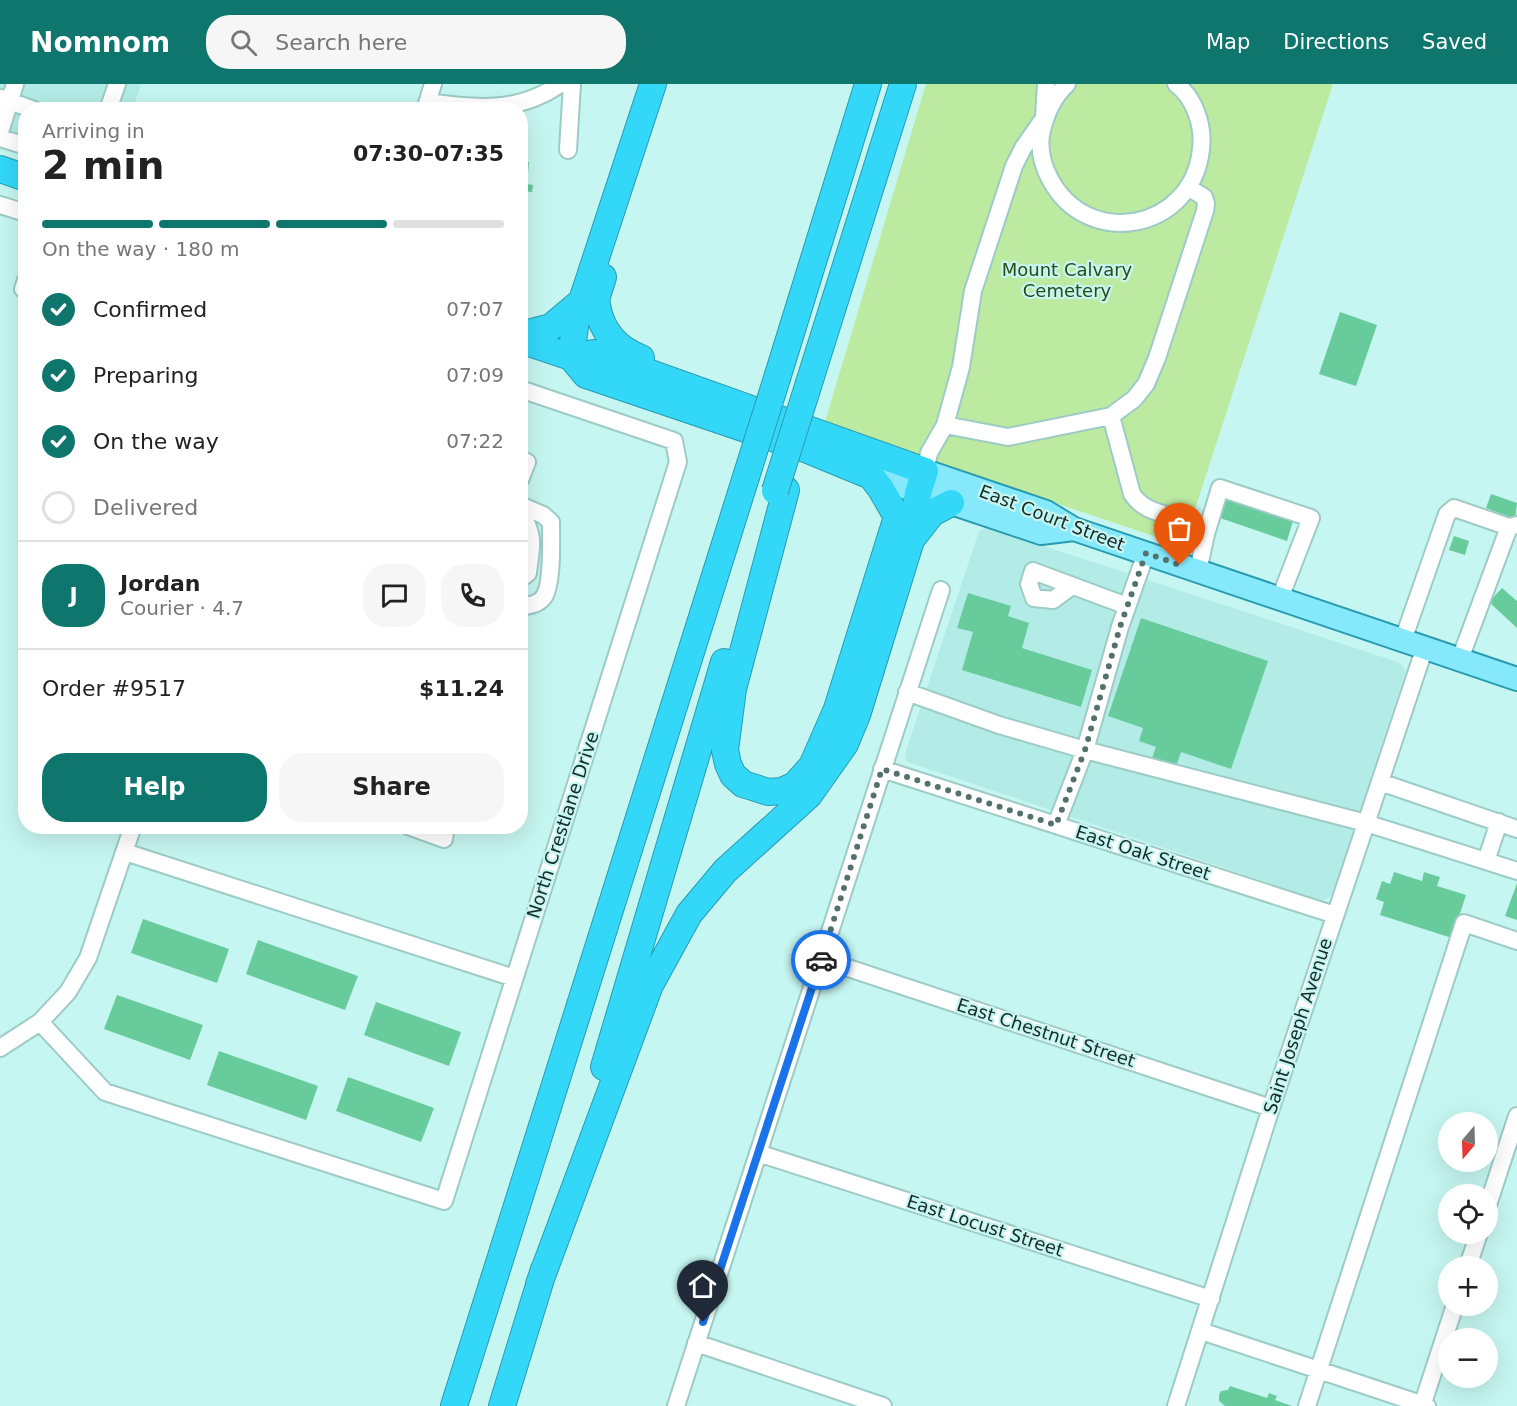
<!DOCTYPE html>
<html lang="en">
<head>
<meta charset="utf-8">
<style>
  :root { --surface:#fff; --page:#f6f6f6; --text:#222; --muted:#767676; --line:#e0e0e0; --accent:#0f766e }
  body { margin:0; font-family:"DejaVu Sans",sans-serif; background:var(--page); color:var(--text); height:100vh; display:flex; flex-direction:column; font-size:22px; white-space:nowrap }
  * { box-sizing:border-box; margin:0 }
  p { font-size:20px; color:var(--muted) }
  .icon { flex:none; width:33px; height:33px; fill:none; stroke:currentColor; stroke-width:2; stroke-linecap:round; stroke-linejoin:round }
  .map { position:relative; flex:1; overflow:hidden }
  .panel { position:absolute; left:18px; top:18px; width:510px; height:732px; display:flex; flex-direction:column; background:var(--surface); border-radius:24px; box-shadow:0 6px 24px #0002 }
  .panel>* { flex:none }
  .needle { width:39px; rotate:199deg }
  .buttons { position:absolute; left:1438px; top:1028px; display:grid; gap:12px }
  .buttons a { display:grid; place-items:center; width:60px; height:60px; border-radius:50%; background:var(--surface); box-shadow:0 6px 24px #0002; font-size:30px }
  .pin { position:absolute; display:grid; place-items:center; width:51px; height:51px; color:#fff; margin:-62px -26px; border-radius:50% 50% 50% 0; rotate:-45deg; box-shadow:0 0 6px #0007 }
  .pin .icon { rotate:45deg }
  .courier { position:absolute; display:grid; place-items:center; width:60px; height:60px; margin:-30px; border:4px solid #1a73e8; border-radius:50%; background:#fff; color:#222; box-shadow:0 2px 8px #0007 }
  .headline em { font-style:normal; font-weight:700 }
  .headline div { display:flex; flex-direction:column-reverse }
  .headline { display:flex; align-items:center; justify-content:space-between; height:102px; padding:0 24px }
  h1 { font-size:39px; font-weight:700; line-height:45px }
  .bar { display:grid; grid-template-columns:repeat(4,1fr); gap:9px 6px; align-content:center; height:72px; padding:0 24px }
  .bar i { height:8px; border-radius:4px; background:var(--line) }
  .bar .current { background:var(--accent) }
  .bar p { grid-column:span 4 }
  .line { display:flex; align-items:center; gap:15px; padding:0 24px; border-top:2px solid var(--line) }
  .line div { flex:1 }
  .round { display:grid; place-items:center; flex:none; width:63px; height:63px; border-radius:24px; background:var(--page) }
  ol { padding:0 24px; list-style:none }
  li { display:flex; align-items:center; gap:18px; height:66px }
  li p { margin-inline-start:auto }
  li .icon { padding:6px; border-radius:50%; background:var(--accent); color:#fff; stroke-width:4 }
  li:last-child { color:var(--muted) }
  li i { width:33px; height:33px; border:3px solid var(--line); border-radius:50% }
  .button { display:flex; gap:12px; margin-top:auto; padding:12px 24px }
  .button a { flex:1; height:69px; border-radius:24px; background:var(--accent); color:#fff; font-size:24px; font-weight:700; line-height:69px; text-align:center }
  .button a+a { background:var(--page); color:var(--text) }
  header { display:flex; align-items:center; gap:36px; box-sizing:border-box; height:84px; padding:0 30px; background:var(--accent); color:#fff }
  header strong { font-size:28px }
  nav { display:flex; gap:33px; margin-inline-start:auto; font-size:21px }
  .search { width:420px; height:54px; background:var(--page); display:flex; align-items:center; gap:15px; box-sizing:border-box; padding:0 21px; border-radius:24px; color:var(--muted); font-size:22px }
  .map>svg:first-child { display:block }
</style>
</head>
<body>
<header>
<strong>Nomnom</strong>
<div class="search"><svg class="icon" aria-label="search" viewBox="0 0 24 24"><circle cx="10" cy="10" r="6"/><path d="M15 15l6 6"/></svg>Search here</div>
<nav><a>Map</a><a>Directions</a><a>Saved</a></nav>
</header>
<div class="map">
<svg width="1517" height="1322" viewBox="0 0 1517 1322">
  <rect width="100%" height="100%" fill="#c6f6f1"/>
  <path fill="#b3ece6" d="M0,0H141L133,25L26,26L25,54L0,46Z
    M986,443L1398,578L1403,582L1405,589L1333,810L1326,815L1320,816L907,678L905,670L979,447Z"/>
  <path fill="#bceaa1" d="M926,0H1333L1183,462L824,341Z"/>
  <path fill="#68cb9c" d="M520,77L529,78L527,100L533,101L532,108L520,107Z
    M1340,228L1377,241L1356,302L1319,290Z
    M1491,410L1517,419L1515,435L1486,424Z
    M1223,414L1293,437L1287,457L1217,433Z
    M1454,452L1469,457L1465,471L1449,466Z
    M1502,504L1517,517V544L1489,518Z
    M968,509L1011,522L1008,532L1029,539L1022,564L1092,586L1081,623L962,586L973,548L957,544Z
    M1141,534L1268,577L1231,685L1181,668L1175,685L1151,677L1156,663L1139,657L1143,644L1108,632Z
    M1394,788L1422,797L1424,788L1440,793L1437,802L1466,811L1452,854L1380,831L1384,818L1376,815L1382,797L1390,800Z
    M1517,799V836L1505,832Z
    M143,835L229,865L217,899L131,869Z
    M258,856L358,892L345,926L246,890Z
    M117,911L203,941L190,976L104,945Z
    M376,918L461,948L449,982L364,951Z
    M219,967L318,1002L306,1036L207,1001Z
    M348,993L434,1024L421,1058L336,1027Z
    M1230,1302L1267,1314L1269,1309L1277,1312L1275,1316L1292,1322H1225L1219,1317V1311L1221,1307L1228,1306Z"/>
  <g fill="none" stroke-linecap="round" stroke-linejoin="round">
    <g stroke="#9dcbc6" stroke-width="20">
      <path id="minor" d="M1067,0C1052,14 1045,31 1041,51C1039,66 1043,82 1050,95C1088,167 1193,146 1201,65C1204,43 1195,14 1176,0
        M1,14L34,26
        M428,18C475,25 519,29 560,0
        M108,26L117,0
        M425,26L433,0
        M0,48L15,0
        M0,54L26,62
        M568,66L572,0
        M0,121L26,129
        M26,196L23,205L26,206
        M1111,332L1132,410C1143,427 1161,429 1180,435
        M945,341L1008,353L1111,332L1134,315L1146,300L1157,274L1205,127L1206,119L1204,113L1189,104
        M520,376L527,378L520,396
        M925,387L929,369L945,341L961,283L973,207L1014,82L1023,64L1044,34L1046,0
        M520,421L543,431L551,438C551,455 553,502 543,514C537,521 528,522 520,522
        M520,429C536,451 531,464 528,489L520,495
        M1198,487L1206,450L1220,404L1311,434L1280,514
        M1072,502L1053,516L1034,514L1029,500L1033,487L1127,522
        M1403,556L1447,430L1454,424L1509,443
        M1460,575L1509,443L1517,441
        M907,608L999,641L1085,666L1120,543L1146,469
        M882,685L1335,831
        M1380,698L1517,745
        M1056,741L1085,666L1366,739L1517,787
        M408,742L444,755L446,742
        M125,768L514,894
        M1486,777L1499,738
        M821,875L1271,1024
        M40,938L105,1008L444,1117L678,378L674,357L520,305
        M0,964L40,938L68,908L88,874L133,742
        M758,1069L1211,1215
        M1488,1121L1517,1032
        M1468,1182L1479,1149
        M1201,1247L1427,1322
        M696,1259L883,1322
        M676,1322L941,506
        M1176,1322L1271,1024L1425,563
        M1307,1322L1464,839L1517,857
        M1422,1322L1455,1221"/>
    </g>
    <g stroke="#299bb0" stroke-width="26">
      <path id="major" d="M925,387L1046,428L1074,445L1517,595
        M871,392L1041,449L1074,445"/>
    </g>
    <g stroke="#299bb0" stroke-width="28">
      <path id="highway" d="M653,0L576,235L571,273L586,291L808,366L871,392L881,405L897,433L837,625L812,682L795,701L782,707L768,708L743,700L733,691L728,680L725,666L733,605L786,406
        M0,85L26,94
        M603,193C601,201 595,213 597,221C601,247 617,265 641,274
        M520,251L551,243L582,217
        M520,256L571,273L594,269L925,387L918,409L911,456L857,631L845,660L809,711L725,787L689,830L650,901L539,1200
        M778,291L868,0
        M809,299L903,0
        M911,456L932,429L951,419
        M604,983L724,578
        M454,1322L746,393
        M502,1322L544,1185"/>
    </g>
    <use href="#minor" stroke="#fff" stroke-width="16"/>
    <use href="#major" stroke="#85e8fb" stroke-width="22"/>
    <use href="#highway" stroke="#33d8f9" stroke-width="26"/>
    <g stroke="#299bb0" stroke-width="28" stroke-linecap="butt">
      <path id="highway-bridge" d="M746,393L778,291
        M775,407L809,299"/>
    </g>
    <use href="#highway-bridge" stroke="#33d8f9" stroke-width="26"/>
  </g>
  <g fill="none" stroke-linecap="round" stroke-linejoin="round">
    <path stroke="#54716e" stroke-width="6" stroke-dasharray="0 10.8" d="M821,876L882,685L1056,741L1085,666L1120,543L1146,469L1180,481"/>
    <path stroke="#1a73e8" stroke-width="8" d="M703,1238L821,876"/>
  </g>
  <g text-anchor="middle" stroke-width="4.5" stroke-linejoin="round" paint-order="stroke">
    <g font-size="18" fill="#2a4913" stroke="#c6f6f1">
      <text x="1067" y="192">Mount Calvary<tspan x="1067" dy="21">Cemetery</tspan></text>
    </g>
    <g font-size="18" fill="#172a28" stroke="#c6f6f1">
      <text transform="translate(1052 434) rotate(21)" y="6">East Court Street</text>
      <text transform="translate(563 741) rotate(-72)" y="6">North Crestlane Drive</text>
      <text transform="translate(1143 769) rotate(18)" y="6">East Oak Street</text>
      <text transform="translate(1298 942) rotate(-72)" y="6">Saint Joseph Avenue</text>
      <text transform="translate(1046 949) rotate(18)" y="6">East Chestnut Street</text>
      <text transform="translate(985 1142) rotate(18)" y="6">East Locust Street</text>
    </g>
  </g>
</svg>
<div class="buttons">
<a><svg class="needle" viewBox="-14 -14 28 28"><path d="M0-13l5 13h-10z" fill="#e53935"/><path d="M0 13l5-13h-10z" fill="#767676"/></svg></a>
<a><svg class="icon" aria-label="locate" viewBox="0 0 24 24"><circle cx="12" cy="12" r="6"/><path d="M12 2v4M12 18v4M2 12h4M18 12h4"/></svg></a>
<a>+</a>
<a>−</a>
</div>
<div class="pin" style="left:1180px;top:481px;background:#ea580c"><svg class="icon" aria-label="bag" viewBox="0 0 24 24"><path d="M5 8h14l-1 12H6zM9 8a3 3 0 0 1 6 0"/></svg></div>
<div class="pin" style="left:703px;top:1238px;background:#1f2937"><svg class="icon" aria-label="home" viewBox="0 0 24 24"><path d="M3 11l9-7 9 7M6 9v11h12V9"/></svg></div>
<div class="courier" style="left:821px;top:876px"><svg class="icon" aria-label="car" viewBox="0 0 24 24"><path d="M5 17H2v-5l4-1 3-4h7l3 4 3 1v5h-3M9 17h6M6 11h13"/><circle cx="7" cy="17" r="2"/><circle cx="17" cy="17" r="2"/></svg></div>
<section class="panel">
<div class="headline"><div><h1>2 min</h1><p>Arriving in</p></div><em>07:30–07:35</em></div>
<div class="bar"><i class="current"></i><i class="current"></i><i class="current"></i><i></i><p>On the way · 180 m</p></div>
<ol>
<li><svg class="icon" aria-label="check" viewBox="0 0 24 24"><path d="M5 12l5 5 9-10"/></svg>Confirmed<p>07:07</p></li>
<li><svg class="icon" aria-label="check" viewBox="0 0 24 24"><path d="M5 12l5 5 9-10"/></svg>Preparing<p>07:09</p></li>
<li><svg class="icon" aria-label="check" viewBox="0 0 24 24"><path d="M5 12l5 5 9-10"/></svg>On the way<p>07:22</p></li>
<li><i></i>Delivered</li>
</ol>
<div class="line" style="height:108px"><b class="round" style="background:var(--accent);color:#fff">J</b><div><b>Jordan</b><p>Courier · 4.7</p></div><a class="round"><svg class="icon" aria-label="chat" viewBox="0 0 24 24"><path d="M4 5h16v11H9l-5 4z"/></svg></a><a class="round"><svg class="icon" aria-label="phone" viewBox="0 0 24 24"><path d="M5 4h4l2 5-3 2q2 4 5 5l2-3 5 2v4C11 20 4 13 5 4z"/></svg></a></div>
<div class="line" style="height:78px"><div>Order #9517</div><b>$11.24</b></div>
<div class="button"><a>Help</a><a>Share</a></div>
</section>
</div>
</body>
</html>
